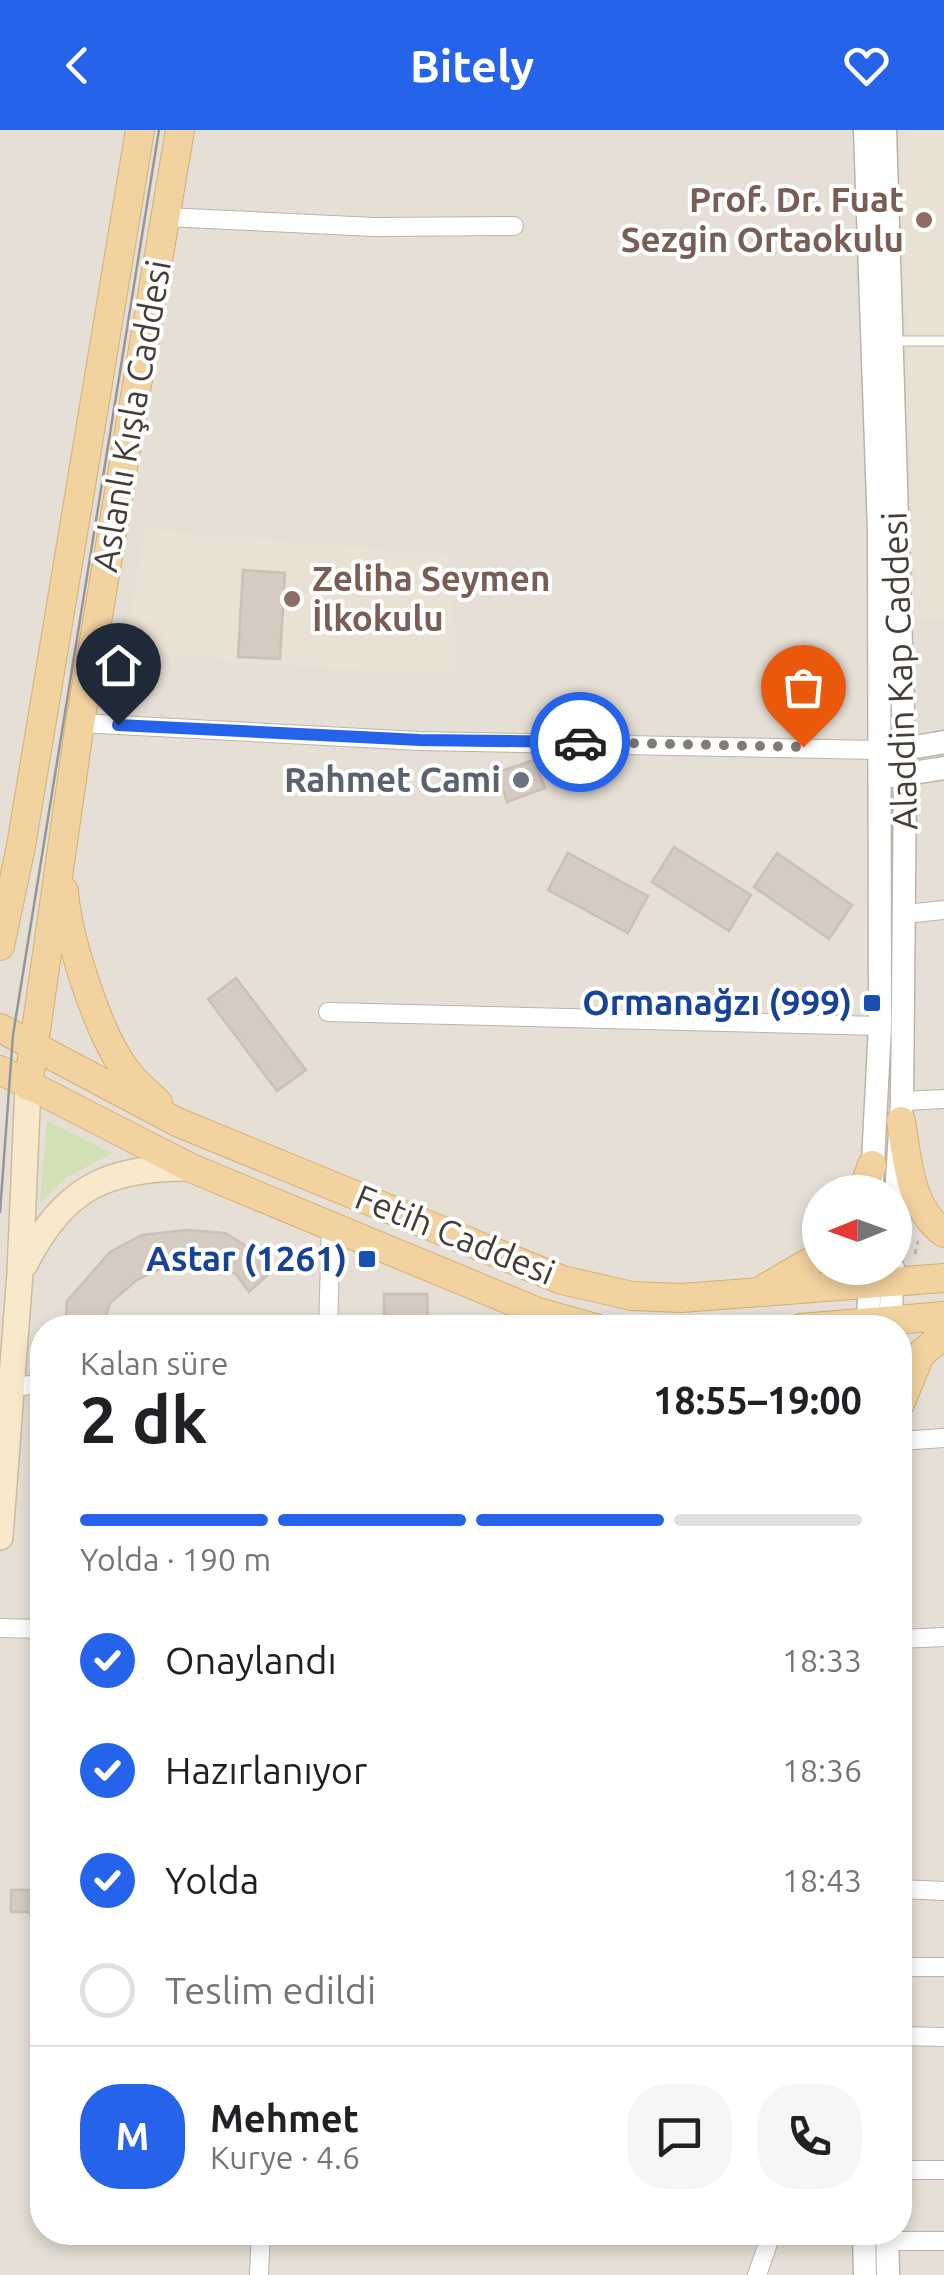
<!DOCTYPE html>
<html lang="tr">
<head>
<meta charset="utf-8">
<style>
  :root { --surface:#fff; --page:#f6f6f6; --text:#202124; --muted:#757577; --line:#e0e0e0; --accent:#2563eb }
  body { margin:0; font-family:Ubuntu,sans-serif; background:var(--page); color:var(--text); height:100vh; display:flex; flex-direction:column; font-size:38px; white-space:nowrap }
  * { box-sizing:border-box; margin:0 }
  p { font-size:32px; color:var(--muted) }
  .icon { flex:none; width:55px; height:55px; fill:none; stroke:currentColor; stroke-width:2; stroke-linecap:round; stroke-linejoin:round }
  .map { position:relative; flex:1; overflow:hidden }
  .details { position:absolute; left:30px; top:1185px; width:882px; height:930px; display:flex; flex-direction:column; background:var(--surface); border-radius:40px; box-shadow:0 5px 15px #0003 }
  .details>* { flex:none }
  .needle { width:65px; rotate:269deg }
  .tools { position:absolute; left:802px; top:1045px; display:grid; gap:20px }
  .tools a { display:grid; place-items:center; width:110px; height:110px; border-radius:50%; background:var(--surface); box-shadow:0 5px 15px #0003; font-size:50px }
  .pin { position:absolute; display:grid; place-items:center; width:85px; height:85px; color:#fff; margin:-102px -42px; border-radius:50% 50% 50% 0; rotate:-45deg; box-shadow:0 0 10px #0007 }
  .pin .icon { rotate:45deg }
  .courier { position:absolute; display:grid; place-items:center; width:100px; height:100px; margin:-50px; border:8px solid #2563eb; border-radius:50%; background:#fff; color:#222; box-shadow:0 2px 12px #0007 }
  .summary em { font-style:normal; font-weight:700 }
  .summary div { display:flex; flex-direction:column-reverse }
  .summary { display:flex; align-items:center; justify-content:space-between; height:170px; padding:0 50px }
  h1 { font-size:65px; font-weight:700; line-height:75px }
  .bar { display:grid; grid-template-columns:repeat(4,1fr); gap:15px 10px; align-content:center; height:120px; padding:0 50px }
  .bar i { height:12px; border-radius:8px; background:var(--line) }
  .bar .active { background:var(--accent) }
  .bar p { grid-column:span 4 }
  .line { display:flex; align-items:center; gap:25px; padding:0 50px; border-top:2px solid var(--line) }
  .line div { flex:1 }
  .round { display:grid; place-items:center; flex:none; width:105px; height:105px; border-radius:40px; background:var(--page) }
  ol { padding:0 50px; list-style:none }
  li { display:flex; align-items:center; gap:30px; height:110px }
  li p { margin-inline-start:auto }
  li .icon { padding:10px; border-radius:50%; background:var(--accent); color:#fff; stroke-width:4 }
  li:last-child { color:var(--muted) }
  li i { width:55px; height:55px; border:5px solid var(--line); border-radius:50% }
  header { display:flex; justify-content:space-between; align-items:center; height:130px; padding:0 50px; background:var(--accent); color:#fff; font-size:45px; font-weight:700 }
  .map>svg:first-child { display:block }
</style>
</head>
<body>
<header><svg class="icon" aria-label="back" viewBox="0 0 24 24"><path d="M15 5l-7 7 7 7"/></svg>Bitely<svg class="icon" aria-label="heart" viewBox="0 0 24 24"><path d="M12 20l-8-8c-3-5 5-10 8-4 3-6 11-1 8 4z"/></svg></header>
<div class="map">
<svg width="944" height="2145" viewBox="0 0 944 2145">
  <rect width="100%" height="100%" fill="#f2eee8"/>
  <path fill="#e5dfd6" fill-rule="evenodd" d="M0,0H944V2145H0ZM820,1062H895V1138H820ZM42,1198H900V2102H42Z"/>
  <path fill="#e9e1d3" d="M900,0H944V489H916Z
    M145,399L448,425L458,534L445,544L283,536L131,520L125,513Z"/>
  <path fill="#d1e1b5" d="M47,991L112,1023L64,1049L40,1072Z"/>
  <path fill="#d5cbc1" stroke="#ccbfb3" stroke-width="2.5" d="M243,440L285,443L280,529L238,527Z
    M534,630L545,658L507,672L498,642Z
    M674,717L751,765L729,801L652,752Z
    M568,723L648,766L628,803L548,760Z
    M777,723L852,775L829,809L754,757Z
    M236,848L306,940L277,961L208,869Z
    M186,1100L225,1103L253,1120L272,1141L249,1162L235,1143L172,1133L137,1150L110,1173L102,1198H65L67,1171L110,1122L142,1105Z
    M384,1164H427L428,1198H384Z
    M11,1760H41V1782H11Z"/>
  <g fill="none" stroke-linecap="round" stroke-linejoin="round">
    <g stroke="#bcb4ab" stroke-width="11">
      <path id="service" d="M892,211H944"/>
    </g>
    <g stroke="#bcb4ab" stroke-width="20">
      <path id="minor" d="M165,87L374,97L514,96
        M80,593L420,611L878,620
        M905,784L944,780
        M328,882L880,896
        M902,971L944,969
        M328,1198L331,1099
        M9,1257L42,1254
        M900,1311L944,1308
        M0,1498L42,1499
        M900,1509L944,1507
        M900,1759L944,1761
        M900,1837H944
        M900,1906L944,1907
        M900,2040H944
        M887,2111H944
        M259,2145L261,2102
        M757,2145L772,2102"/>
    </g>
    <g stroke="#bcb4ab" stroke-width="25">
      <path id="tertiary" d="M865,0L879,401L880,896L872,1051
        M885,0L905,646L902,971L895,1081
        M892,621L944,612
        M893,646L944,638
        M868,1198L870,1138
        M890,1198L893,1138
        M864,2102L865,2145
        M887,2102L888,2145"/>
    </g>
    <g stroke="#ccbb9c" stroke-width="28">
      <path id="secondary" d="M25,1134C63,1058 107,1037 191,1038
        M0,1407L20,1143L28,956"/>
    </g>
    <g stroke="#d5ae72" stroke-width="30">
      <path id="primary" d="M64,761C67,806 98,903 125,939C134,952 147,962 158,973
        M0,816L21,716L140,0
        M0,898L177,992L562,1150L632,1166L681,1168L944,1148
        M0,940L191,1038L538,1182L595,1198
        M28,956L80,593L180,0
        M901,991C908,1032 909,1077 944,1103
        M862,1062L872,1035
        M765,1158L820,1126
        M801,1198L944,1186
        M900,1274L920,1225L944,1204"/>
    </g>
    <path stroke="#bcaf9e" stroke-width="2.5" stroke-dasharray="5 5" stroke-linecap="butt" d="M915,1124L918,1111
      M902,1493L903,1331
      M900,1659L901,1526
      M900,1777L901,1819
      M901,1857V1889
      M902,1922V2024
      M902,2089V2057"/>
    <use href="#service" stroke="#fff" stroke-width="9"/>
    <use href="#minor" stroke="#fff" stroke-width="18"/>
    <use href="#tertiary" stroke="#fff" stroke-width="22"/>
    <use href="#secondary" stroke="#f8e9cb" stroke-width="25"/>
    <use href="#primary" stroke="#f2d3a0" stroke-width="28"/>
    <path stroke="#969696" stroke-width="2.5" d="M0,1082L13,905L159,0"/>
  </g>
  <g fill="none" stroke-linecap="round" stroke-linejoin="round">
    <path stroke="#817c75" stroke-width="10" stroke-dasharray="0 18" d="M580,612L803,617"/>
    <path stroke="#2563eb" stroke-width="12" d="M118,595L420,610L580,612"/>
  </g>
  <g fill="#8d6e63" stroke="#fff" stroke-width="4">
    <circle cx="924" cy="90" r="10"/>
    <circle cx="292" cy="469" r="10"/>
  </g>
  <circle fill="#6b7280" stroke="#fff" stroke-width="4" cx="521" cy="650" r="10"/>
  <g fill="#1a4fb4" stroke="#fff" stroke-width="4">
    <rect x="862" y="863" width="20" height="20" rx="5"/>
    <rect x="357" y="1119" width="20" height="20" rx="5"/>
  </g>
  <g text-anchor="middle" stroke-width="8" stroke-linejoin="round" paint-order="stroke">
    <g font-size="35" font-weight="bold" fill="#785e54" stroke="#fff" text-anchor="end">
      <text x="904" y="82">Prof. Dr. Fuat<tspan x="904" dy="40">Sezgin Ortaokulu</tspan></text>
      <text x="312" y="461" text-anchor="start">Zeliha Seymen<tspan x="312" dy="40">İlkokulu</tspan></text>
    </g>
    <g font-size="35" fill="#443e37" stroke="#fff">
      <text transform="translate(132 286) rotate(-80)" y="12">Aslanlı Kışla Caddesi</text>
      <text transform="translate(900 541) rotate(-92)" y="12">Aladdin Kap Caddesi</text>
      <text transform="translate(455 1105) rotate(22)" y="12">Fetih Caddesi</text>
    </g>
    <g font-size="35" font-weight="bold" fill="#5b616d" stroke="#fff" text-anchor="end">
      <text x="501" y="662">Rahmet Cami</text>
    </g>
    <g font-size="35" font-weight="bold" fill="#164399" stroke="#fff" text-anchor="end">
      <text x="852" y="885">Ormanağzı (999)</text>
      <text x="347" y="1141">Astar (1261)</text>
    </g>
  </g>
</svg>
<div class="tools">
<a><svg class="needle" viewBox="-14 -14 28 28"><path d="M0-13l5 13h-10z" fill="#e53935"/><path d="M0 13l5-13h-10z" fill="#757577"/></svg></a>
</div>
<div class="pin" style="left:803px;top:617px;background:#ea580c"><svg class="icon" aria-label="bag" viewBox="0 0 24 24"><path d="M5 8h14l-1 12H6zM9 8a3 3 0 0 1 6 0"/></svg></div>
<div class="pin" style="left:118px;top:595px;background:#1f2937"><svg class="icon" aria-label="home" viewBox="0 0 24 24"><path d="M3 11l9-7 9 7M6 9v11h12V9"/></svg></div>
<div class="courier" style="left:580px;top:612px"><svg class="icon" aria-label="car" viewBox="0 0 24 24"><path d="M5 17H2v-5l4-1 3-4h7l3 4 3 1v5h-3M9 17h6M6 11h13"/><circle cx="7" cy="17" r="2"/><circle cx="17" cy="17" r="2"/></svg></div>
<section class="details">
<div class="summary"><div><h1>2 dk</h1><p>Kalan süre</p></div><em>18:55–19:00</em></div>
<div class="bar"><i class="active"></i><i class="active"></i><i class="active"></i><i></i><p>Yolda · 190 m</p></div>
<ol>
<li><svg class="icon" aria-label="check" viewBox="0 0 24 24"><path d="M5 12l5 5 9-10"/></svg>Onaylandı<p>18:33</p></li>
<li><svg class="icon" aria-label="check" viewBox="0 0 24 24"><path d="M5 12l5 5 9-10"/></svg>Hazırlanıyor<p>18:36</p></li>
<li><svg class="icon" aria-label="check" viewBox="0 0 24 24"><path d="M5 12l5 5 9-10"/></svg>Yolda<p>18:43</p></li>
<li><i></i>Teslim edildi</li>
</ol>
<div class="line" style="height:180px"><b class="round" style="background:var(--accent);color:#fff">M</b><div><b>Mehmet</b><p>Kurye · 4.6</p></div><a class="round"><svg class="icon" aria-label="chat" viewBox="0 0 24 24"><path d="M4 5h16v11H9l-5 4z"/></svg></a><a class="round"><svg class="icon" aria-label="phone" viewBox="0 0 24 24"><path d="M5 4h4l2 5-3 2q2 4 5 5l2-3 5 2v4C11 20 4 13 5 4z"/></svg></a></div>
</section>
</div>
</body>
</html>
